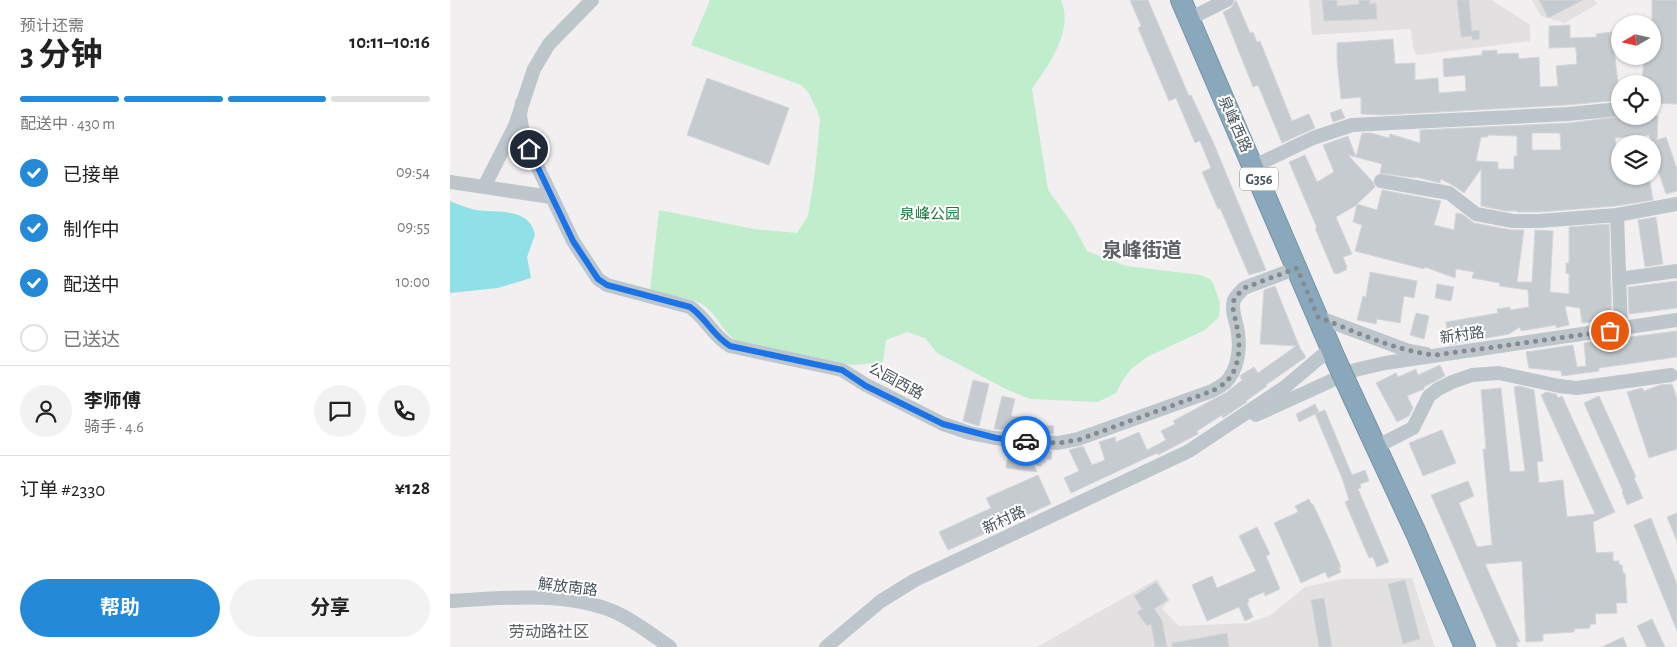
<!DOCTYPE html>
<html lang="zh">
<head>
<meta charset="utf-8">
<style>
  :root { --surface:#fff; --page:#f2f2f2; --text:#222; --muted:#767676; --line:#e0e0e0; --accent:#248ad7 }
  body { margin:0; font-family:"Alegreya Sans","Noto Sans SC",sans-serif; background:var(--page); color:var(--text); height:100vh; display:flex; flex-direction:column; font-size:19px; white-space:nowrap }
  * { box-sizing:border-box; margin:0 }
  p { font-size:16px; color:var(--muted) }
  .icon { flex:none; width:28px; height:28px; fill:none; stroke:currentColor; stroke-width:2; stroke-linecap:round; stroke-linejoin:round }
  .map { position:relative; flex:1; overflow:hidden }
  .sheet { display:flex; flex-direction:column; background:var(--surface); width:450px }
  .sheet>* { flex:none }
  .needle { width:32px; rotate:261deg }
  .fabs { position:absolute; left:1161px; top:15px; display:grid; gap:10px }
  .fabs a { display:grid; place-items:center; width:50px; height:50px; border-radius:50%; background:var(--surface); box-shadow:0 1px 4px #0004; font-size:25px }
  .pin { position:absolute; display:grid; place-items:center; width:42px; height:42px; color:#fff; margin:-21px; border:2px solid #fff; border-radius:50%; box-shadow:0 1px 5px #0007 }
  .courier { position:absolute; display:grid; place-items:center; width:50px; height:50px; margin:-25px; border:4px solid #1a73e8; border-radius:50%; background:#fff; color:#222; box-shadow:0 1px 6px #0007 }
  .headline em { font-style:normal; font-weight:700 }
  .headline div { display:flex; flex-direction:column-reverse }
  .headline { display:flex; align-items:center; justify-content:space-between; height:85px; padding:0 20px }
  h1 { font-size:32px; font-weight:700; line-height:38px }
  .bar { display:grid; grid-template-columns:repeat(4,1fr); gap:8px 5px; align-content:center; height:60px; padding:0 20px }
  .bar i { height:6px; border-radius:4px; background:var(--line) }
  .bar .active { background:var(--accent) }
  .bar p { grid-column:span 4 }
  .line { display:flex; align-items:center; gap:12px; padding:0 20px; border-top:1px solid var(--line) }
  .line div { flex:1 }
  .round { display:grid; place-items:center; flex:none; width:52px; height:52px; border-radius:26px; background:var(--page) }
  ol { padding:0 20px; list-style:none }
  li { display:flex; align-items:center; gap:15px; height:55px }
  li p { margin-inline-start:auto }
  li .icon { padding:5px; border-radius:50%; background:var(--accent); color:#fff; stroke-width:4 }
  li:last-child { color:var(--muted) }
  li i { width:28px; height:28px; border:2px solid var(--line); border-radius:50% }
  .cta { display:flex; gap:10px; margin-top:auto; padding:10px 20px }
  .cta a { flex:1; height:58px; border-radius:30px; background:var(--accent); color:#fff; font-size:20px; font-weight:700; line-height:58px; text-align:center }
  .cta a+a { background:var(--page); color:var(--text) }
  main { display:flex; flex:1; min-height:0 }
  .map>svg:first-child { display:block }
</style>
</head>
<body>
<main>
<section class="sheet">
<div class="headline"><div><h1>3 分钟</h1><p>预计还需</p></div><em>10:11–10:16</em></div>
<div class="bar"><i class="active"></i><i class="active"></i><i class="active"></i><i></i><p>配送中 · 430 m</p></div>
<ol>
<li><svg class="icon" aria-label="check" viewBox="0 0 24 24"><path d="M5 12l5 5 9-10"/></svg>已接单<p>09:54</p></li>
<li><svg class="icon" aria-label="check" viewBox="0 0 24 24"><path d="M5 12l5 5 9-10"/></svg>制作中<p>09:55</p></li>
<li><svg class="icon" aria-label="check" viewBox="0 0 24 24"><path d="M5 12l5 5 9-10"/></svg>配送中<p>10:00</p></li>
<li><i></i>已送达</li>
</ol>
<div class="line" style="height:90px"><a class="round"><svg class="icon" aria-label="person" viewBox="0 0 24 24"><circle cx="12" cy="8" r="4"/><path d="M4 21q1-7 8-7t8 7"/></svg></a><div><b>李师傅</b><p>骑手 · 4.6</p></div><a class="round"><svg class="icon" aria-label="chat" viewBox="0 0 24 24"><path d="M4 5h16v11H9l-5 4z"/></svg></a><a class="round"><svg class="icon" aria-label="phone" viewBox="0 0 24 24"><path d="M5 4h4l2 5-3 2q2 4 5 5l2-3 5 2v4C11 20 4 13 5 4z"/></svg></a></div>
<div class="line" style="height:65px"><div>订单 #2330</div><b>¥128</b></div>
<div class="cta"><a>帮助</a><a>分享</a></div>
</section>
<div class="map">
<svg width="1227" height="647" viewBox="0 0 1227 647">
  <rect width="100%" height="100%" fill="#f2eff0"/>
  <path fill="#e3e0e1" d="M859,0H1042L1080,25V41L967,55L963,48L961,29L862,35Z
    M1082,0H1144L1147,4L1115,23L1091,16Z
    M962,578L985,647H587L707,579L720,600L712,609L729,626L799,623L821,615L855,587L891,579Z"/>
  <path fill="#c0edcc" d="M260,0H611C624,31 599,64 582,89L598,190L622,223L637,251L676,266L751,275L760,279L763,283L770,303L769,317L755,330L697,357L681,369L673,380L666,393L648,402L580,399L558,390L487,353L475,338L457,332L436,340L433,362L403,365L288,342C274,334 269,318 256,307C244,297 215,295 200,291L209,210L304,229L347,233L358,216L365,172L370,119L367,110L358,92L351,85L241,45Z"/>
  <path fill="#90e0e7" d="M0,201C8,204 17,208 26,210C47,213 80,207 85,235L77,257L81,278L48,288L0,293Z"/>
  <path fill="#c6cbcf" stroke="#d4d6da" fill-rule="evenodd" d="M680,0H698L739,96L741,95L764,144L816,270L799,275L770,208L768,209L752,172L761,168L750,141L745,143L726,98L719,101L688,28L691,26Z
    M786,0L800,33L803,32L807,42L810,41L842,121L859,114L865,128L832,143L808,85L803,87L773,12L781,8Z
    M872,0H887V6L909,4V0H920V4L926,3L927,19L874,21Z
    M1007,0H1019L1022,31L1029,30L1030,39L1022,40V36L1011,37Z
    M1089,0H1133L1098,18Z
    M1202,0H1227V104L1202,103V84H1192L1194,56H1202Z
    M1120,25V38L1147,37L1146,34L1162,32L1170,100L1117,105L934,115L911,114V97L891,99L887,60V43L943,39L945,64L965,63V80L988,78L989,93L1016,91L1015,75L994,77L993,59L1032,55V51L1047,50V54L1068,53L1069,59L1089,57L1090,87L1108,86L1106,66L1127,64L1126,50L1125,47L1099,48V26Z
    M257,78L339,108L319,165L237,135Z
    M891,109L895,118L883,122L880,113Z
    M1175,116H1208L1207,140L1216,137L1227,169V191L1216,194L1203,155L1206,154L1199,135L1165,138L1167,153H1170V176H1199L1203,200L1166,206L1089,212H1067V211H1056L1031,206V169L1014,193L1004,186L991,179L990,183L966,177L965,178L930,173L932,164L898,155L923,182L925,187L905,206L886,217L902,254L893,257L897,267L896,270L887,274L884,273L865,228H867L839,162L855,155L867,182L884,172L873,145L898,136L906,157L912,133H921L939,138L940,134L970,143V130L1118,123ZM1082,133H1110L1111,150H1082ZM1038,135L1067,136V156H1064V169H1048V162L1026,161L1031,137H1038Z
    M932,190L991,201L984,225L1004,230L1006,213L1012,214L1024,223L1061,230H1074L1067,282H1082L1085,230L1103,231L1100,292L1119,294V273L1116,274V263H1119V227L1159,224L1162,320L1142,321V322L1132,323L1130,308L1115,306L1119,325L1106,328V325L1071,331L1070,327L1059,334L999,345L996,322L1048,313L1047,309L1060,307V310L1079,307L1078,290L1049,286L1050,283L1022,278L1024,272L1006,269L1005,278L975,267L974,269L905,251L912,225L903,222L907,204L927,210Z
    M1206,217L1213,264L1195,267L1188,220Z
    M920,272L967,281L964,298L954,296L950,323L927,319L926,324L907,320L913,296L916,297Z
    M1227,281V308L1179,314L1178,287Z
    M987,284L1004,287L1001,301L985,298Z
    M825,286L850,348L856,357L816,385L817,386L796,401L797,402L773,418L772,415L747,431L748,434L708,455L707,453L621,493L614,478L629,471L619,450L633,446L642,465L655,460L649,442L665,437L666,442L689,432L697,450L716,440L711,431L725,424L723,421L777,392L792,380L790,377L791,375L804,367L808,373L846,346L810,344L814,290Z
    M966,313L979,316L974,339L960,335Z
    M1227,331V357L1149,368V371L1112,376L1111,371L1079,368L1076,352L1123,345L1127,367L1136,366L1134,343Z
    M990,365L995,376L974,387V389L957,396L963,408L959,416L947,422L926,383L946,373L948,377L966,369L968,375Z
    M523,380L539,384L529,426L513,421Z
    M1222,384L1227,399V449L1199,458L1177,392L1192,388L1194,391L1210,385Z
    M1069,386L1084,390L1093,461L1087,462L1089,483L1113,480L1117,517L1145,514L1091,395L1096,392L1106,394L1108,398L1112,396L1165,512L1143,522L1146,553L1163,552V561H1169V565H1172L1173,573H1175L1177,603H1166L1167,613L1145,614L1146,624H1140V628L1124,629V632L1093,634V641L1076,642L1072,561L1035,564L1070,642H1066L1068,647H1047L981,495L1018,481L1024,496L1009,503L1027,547L1042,545L1033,449H1036L1031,390L1051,388L1060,472L1075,471L1064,387Z
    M552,396L565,399L561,416L584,418L583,424L604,426L603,434L544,429Z
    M1149,396L1186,477L1184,478L1193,498L1177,505L1172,492L1173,491L1134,403Z
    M865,404L869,412L849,422L846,414Z
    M875,410L902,475L915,470L919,481L910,484L911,488L908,489L939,562L927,567L923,557L919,558L895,502L899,500L892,478L865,414Z
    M992,430L1006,463L973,476L959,443Z
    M559,448L602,451L601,460L596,459L595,463H592L591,466L584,465L587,472L556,468Z
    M588,475L601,504L498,550L489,532L541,508L536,498Z
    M859,499L862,505L863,504L880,541L891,567H889L891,572L878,578L875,572L851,583L824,523L848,512L845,506Z
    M1227,513V541L1217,517Z
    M1201,518L1227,584V631L1184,525Z
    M807,527L820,554L816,556L830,589L815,596L814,592L798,599L799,602L797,603L803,617L795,621L789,607L757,621L742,585L762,576L767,588L806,571L789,536Z
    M955,580L970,639L953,644L938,584Z
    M706,582L718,600L704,609L712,620L717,647H705L701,624L697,626L687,612L692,609L684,596Z
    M874,598L882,647H869L861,600Z
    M1202,619L1215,647H1197L1187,626Z
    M777,633L779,647H722V643Z
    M1173,637L1177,647H1152Z"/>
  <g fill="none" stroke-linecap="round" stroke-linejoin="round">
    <g stroke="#7594a7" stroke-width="22">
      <path id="highway" d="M731,0L885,358
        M902,395L966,533L1015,647"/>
    </g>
    <path stroke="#bcc6cb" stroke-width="14" d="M739,19L777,0
      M72,103L70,115L72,128L79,149L123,241L148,279L157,285L240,307C257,319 262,335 280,346L392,370L416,385L493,424L520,433L545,438L587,442L608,443L628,439L762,391C766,389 771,386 775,383C789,369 791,346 787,327C785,319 781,309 784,300C786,296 790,292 794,288L847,268
      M804,166L863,138L902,125L1118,114L1170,109
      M931,181L999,193L1026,214L1063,221H1089L1167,215L1227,204
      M0,182L101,197
      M34,187L65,126L84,69L99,44L142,0
      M1167,215L1171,329
      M1169,279L1227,271
      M868,317L959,351L976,354
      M806,415L905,370L935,363L1227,320
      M926,447L963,428L979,396L988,389L1002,382L1022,375L1049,373L1109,386L1127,388L1221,375
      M0,601C52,598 116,591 165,612C185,621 202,635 220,647
      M376,647L431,601L465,580L739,451L835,387L881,348"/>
    <use href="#highway" stroke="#8aa8bb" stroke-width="20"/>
    <g stroke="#7594a7" stroke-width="22" stroke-linecap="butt">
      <path id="highway-bridge" d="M885,358L902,395"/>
    </g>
    <use href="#highway-bridge" stroke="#8aa8bb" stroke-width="20"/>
  </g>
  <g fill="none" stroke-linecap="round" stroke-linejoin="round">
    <path stroke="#848b90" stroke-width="5" stroke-dasharray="0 9" d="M576,441L608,443L628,440L762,391C766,389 771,386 775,383C790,369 791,346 787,327C786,319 781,309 784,300C786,296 790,292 794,288L847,268L868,317C904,331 948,352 986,355L1160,331"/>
    <path stroke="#1a73e8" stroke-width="6" d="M79,149L123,241L148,279L157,285L240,307C257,319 262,335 280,346L392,370L416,386L493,424L546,438L576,441"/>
  </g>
  <g text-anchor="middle" stroke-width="4" stroke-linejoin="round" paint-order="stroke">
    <rect fill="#fff" stroke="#7f888d" stroke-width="1" x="790" y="167.5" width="38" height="23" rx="4"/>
    <g font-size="14" font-weight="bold" fill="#48555c">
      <text x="809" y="184">G356</text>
    </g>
    <g font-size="15" fill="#48555c" stroke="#fff">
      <text transform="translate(785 124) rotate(66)" y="5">泉峰西路</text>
      <text transform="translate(1012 335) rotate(-8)" y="5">新村路</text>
      <text transform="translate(446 381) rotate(28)" y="5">公园西路</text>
      <text transform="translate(554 520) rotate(-25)" y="5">新村路</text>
      <text transform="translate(118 587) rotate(7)" y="5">解放南路</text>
    </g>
    <g font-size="15" fill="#1d793e" stroke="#fff">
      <text x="480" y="219">泉峰公园</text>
    </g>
    <g font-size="16" fill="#5c6164" stroke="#fff">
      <text x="99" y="637">劳动路社区</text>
    </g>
    <g font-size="20" font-weight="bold" fill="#5c6164" stroke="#fff">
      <text x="692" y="257">泉峰街道</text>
    </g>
  </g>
</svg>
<div class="fabs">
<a><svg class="needle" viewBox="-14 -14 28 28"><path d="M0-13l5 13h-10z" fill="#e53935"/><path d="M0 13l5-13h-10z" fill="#767676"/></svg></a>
<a><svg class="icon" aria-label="locate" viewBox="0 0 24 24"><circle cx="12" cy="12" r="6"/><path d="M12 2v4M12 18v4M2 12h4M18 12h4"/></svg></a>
<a><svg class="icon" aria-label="layers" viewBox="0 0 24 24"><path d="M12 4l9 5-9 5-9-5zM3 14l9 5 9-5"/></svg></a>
</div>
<div class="pin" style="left:1160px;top:331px;background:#ea580c"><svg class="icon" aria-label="bag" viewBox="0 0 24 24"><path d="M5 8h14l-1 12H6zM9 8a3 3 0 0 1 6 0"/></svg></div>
<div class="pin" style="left:79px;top:149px;background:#1f2937"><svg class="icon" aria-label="home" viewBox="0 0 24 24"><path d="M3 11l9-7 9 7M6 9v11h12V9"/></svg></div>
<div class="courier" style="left:576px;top:441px"><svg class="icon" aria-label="car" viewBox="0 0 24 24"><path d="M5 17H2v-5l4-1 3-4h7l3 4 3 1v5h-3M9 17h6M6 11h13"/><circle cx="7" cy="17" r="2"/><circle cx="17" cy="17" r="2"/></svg></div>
</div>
</main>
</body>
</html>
